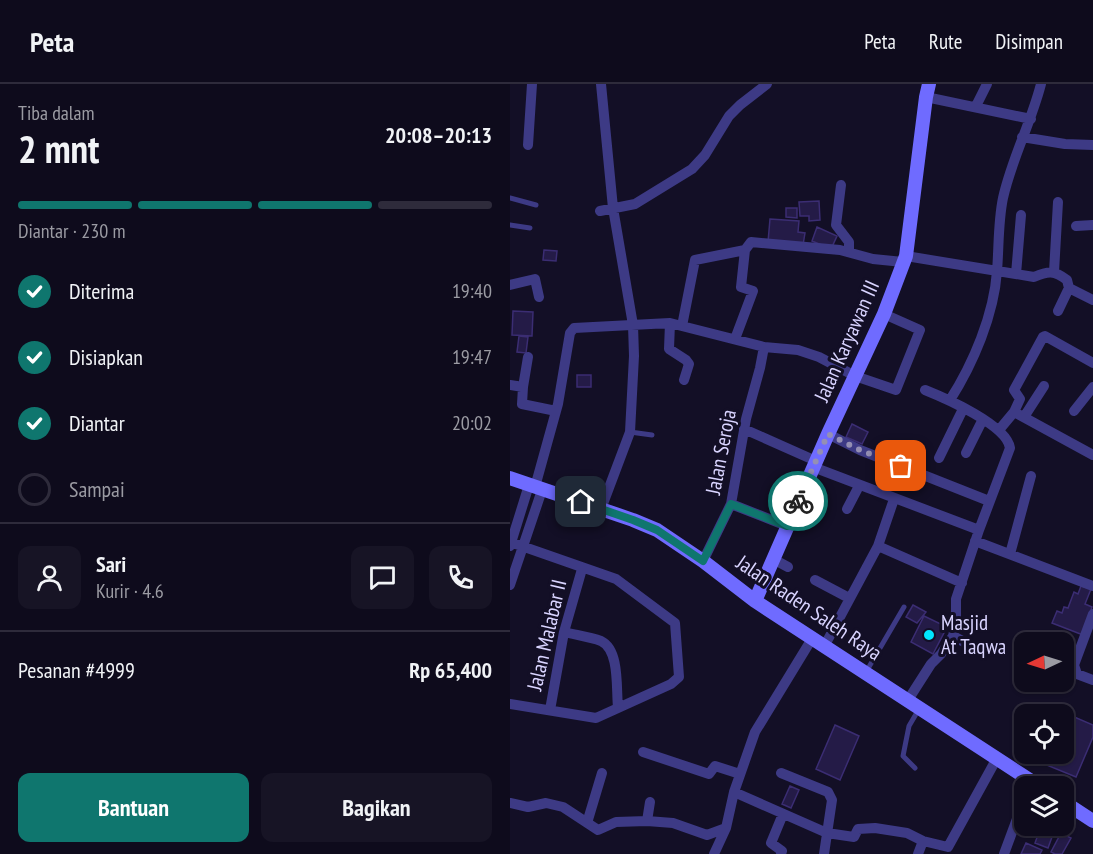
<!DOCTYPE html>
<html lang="id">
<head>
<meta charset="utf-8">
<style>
  :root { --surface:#0e0b1c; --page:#171425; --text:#f1f3f6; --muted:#9b9ba3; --line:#2e2b3b; --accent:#0f766e }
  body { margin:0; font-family:"PT Sans Narrow",sans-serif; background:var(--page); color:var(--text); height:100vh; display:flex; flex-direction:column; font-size:22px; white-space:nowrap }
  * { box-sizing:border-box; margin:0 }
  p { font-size:20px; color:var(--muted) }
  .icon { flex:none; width:33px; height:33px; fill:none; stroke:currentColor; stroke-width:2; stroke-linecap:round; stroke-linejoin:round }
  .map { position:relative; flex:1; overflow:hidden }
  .panel { display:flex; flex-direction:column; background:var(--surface); width:510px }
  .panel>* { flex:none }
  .needle { width:39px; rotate:266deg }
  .controls { position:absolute; left:504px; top:548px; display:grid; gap:12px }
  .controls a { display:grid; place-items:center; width:60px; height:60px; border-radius:12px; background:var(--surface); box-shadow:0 2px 4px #0004,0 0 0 2px var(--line); font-size:30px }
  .pin { position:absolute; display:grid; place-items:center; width:51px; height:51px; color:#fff; margin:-26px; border-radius:12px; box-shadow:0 3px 9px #0006 }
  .courier { position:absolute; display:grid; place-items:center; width:60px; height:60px; margin:-30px; border:4px solid #0f766e; border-radius:50%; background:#fff; color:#222; box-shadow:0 2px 8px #0007 }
  .summary em { font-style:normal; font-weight:800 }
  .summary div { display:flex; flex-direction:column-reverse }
  .summary { display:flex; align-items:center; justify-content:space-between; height:102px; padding:0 18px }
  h1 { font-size:39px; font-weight:800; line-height:45px }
  .bar { display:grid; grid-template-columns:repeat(4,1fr); gap:9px 6px; align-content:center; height:72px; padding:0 18px }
  .bar i { height:8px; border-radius:4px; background:var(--line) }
  .bar .selected { background:var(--accent) }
  .bar p { grid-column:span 4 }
  .line { display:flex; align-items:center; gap:15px; padding:0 18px; border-top:2px solid var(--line) }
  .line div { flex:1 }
  .round { display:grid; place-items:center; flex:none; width:63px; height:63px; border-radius:12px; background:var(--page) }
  ol { padding:0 18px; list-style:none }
  li { display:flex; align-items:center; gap:18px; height:66px }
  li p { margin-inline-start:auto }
  li .icon { padding:6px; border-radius:50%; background:var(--accent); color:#fff; stroke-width:4 }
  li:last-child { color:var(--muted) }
  li i { width:33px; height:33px; border:3px solid var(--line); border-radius:50% }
  .primary-button { display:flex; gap:12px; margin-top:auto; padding:12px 18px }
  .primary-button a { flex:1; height:69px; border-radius:12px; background:var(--accent); color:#fff; font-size:24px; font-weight:800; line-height:69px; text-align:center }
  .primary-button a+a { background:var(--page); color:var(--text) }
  header { display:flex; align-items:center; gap:36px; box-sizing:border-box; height:84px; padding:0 30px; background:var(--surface); border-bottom:2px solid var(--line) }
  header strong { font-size:28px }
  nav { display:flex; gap:33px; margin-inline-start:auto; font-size:21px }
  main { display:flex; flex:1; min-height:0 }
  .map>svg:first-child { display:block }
</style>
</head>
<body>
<header>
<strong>Peta</strong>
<nav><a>Peta</a><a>Rute</a><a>Disimpan</a></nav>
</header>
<main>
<section class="panel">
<div class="summary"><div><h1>2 mnt</h1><p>Tiba dalam</p></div><em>20:08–20:13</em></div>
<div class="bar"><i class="selected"></i><i class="selected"></i><i class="selected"></i><i></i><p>Diantar · 230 m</p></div>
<ol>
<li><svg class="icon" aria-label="check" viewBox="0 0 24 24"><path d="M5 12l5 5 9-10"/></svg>Diterima<p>19:40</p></li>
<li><svg class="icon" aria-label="check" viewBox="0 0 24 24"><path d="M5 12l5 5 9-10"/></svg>Disiapkan<p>19:47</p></li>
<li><svg class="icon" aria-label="check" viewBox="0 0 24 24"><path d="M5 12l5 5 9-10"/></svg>Diantar<p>20:02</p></li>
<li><i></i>Sampai</li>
</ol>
<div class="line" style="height:108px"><a class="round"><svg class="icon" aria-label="person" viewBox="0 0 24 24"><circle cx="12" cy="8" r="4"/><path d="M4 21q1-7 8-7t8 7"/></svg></a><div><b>Sari</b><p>Kurir · 4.6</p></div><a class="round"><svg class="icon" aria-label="chat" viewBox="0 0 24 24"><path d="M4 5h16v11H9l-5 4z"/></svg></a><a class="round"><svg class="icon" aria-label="phone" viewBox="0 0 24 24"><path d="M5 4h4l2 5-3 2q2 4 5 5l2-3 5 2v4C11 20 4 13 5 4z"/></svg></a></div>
<div class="line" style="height:78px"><div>Pesanan #4999</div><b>Rp 65,400</b></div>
<div class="primary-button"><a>Bantuan</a><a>Bagikan</a></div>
</section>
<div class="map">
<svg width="583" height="770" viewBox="0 0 583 770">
  <rect width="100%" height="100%" fill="#130f26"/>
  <path fill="#241b47" stroke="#3b2d73" stroke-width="1.5" d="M309,117L310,136L299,137V132H290L289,118Z
    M276,124H287V134L276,133Z
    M260,135L289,137L288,148L295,149L293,161L258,158Z
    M307,143L327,152L321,165L302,157Z
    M34,166L47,167L46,177L33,176Z
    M3,227L23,228L22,252L2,251Z
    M9,252L18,253L16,269L7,268Z
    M67,291H81V303H67Z
    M342,340L358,348L352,360L336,353Z
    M571,502L581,505L575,520L582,523L573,551L542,539L547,527L552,529L554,523L558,524L564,508L568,510Z
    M403,521L416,528L407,539L396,533Z
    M414,532L437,543L423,570L401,558Z
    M548,626L583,641V653L566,693L527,677L530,669H554V630H546Z
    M325,641L349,652L330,696L306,685Z
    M280,702L289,706L281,724L272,720Z
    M533,741H547L542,752L530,747Z
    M529,748L542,753L538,764L525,759Z
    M551,749L561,754L552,770H545L541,768Z
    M516,759L532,766L530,770H511Z"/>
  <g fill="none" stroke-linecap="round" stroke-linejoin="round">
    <path stroke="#3d3a85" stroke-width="5" d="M0,114L26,121
      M0,141L20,144
      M120,348L142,351
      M356,588L394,523
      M405,684L393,672L399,642L409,625"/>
    <path stroke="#3d3a85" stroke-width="10" d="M91,0L103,124L123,241L124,272L120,348L91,425
      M416,13L521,35
      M466,22L477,0
      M512,53L555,60L583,61
      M18,61L22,0
      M331,101L326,141L339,158V167
      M90,127L125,120L182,85L195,71L219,32L230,21L257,0
      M566,142L583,141
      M396,172L524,193C538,187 544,186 557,196L559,204L583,216
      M544,188L548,118
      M506,190L511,131
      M0,201L25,195L29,213
      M548,227L559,204
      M160,239L159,265L176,276L179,280L174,296
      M172,242L185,176L235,166L241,158L330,166L363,175L393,178
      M225,255L243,207L231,203L235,166
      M0,301L13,303L12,320L46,327
      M13,303L18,273
      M440,316C463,280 484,231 487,187C489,163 488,138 493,114C502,74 521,39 531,0
      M564,327L583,303
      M504,328L583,371
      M514,333L534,302
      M234,345L306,377
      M489,346L504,328L510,315L504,306L533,253L535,252L583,279
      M318,350L350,366L479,417
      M456,369L473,335
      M429,374L453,325
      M303,383L469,446
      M25,403L48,320L60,249L64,244L160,239L254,263L288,266L309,273L345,292L386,306L410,246L374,230
      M221,420L277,442
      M337,425L349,402
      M465,457L583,502
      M0,458L106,495L165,539L169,593L161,600L86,634L0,620
      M0,462L19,401
      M368,462L452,499
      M500,470L521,392
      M263,475L278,483
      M193,477L221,420L236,335L250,284L254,263
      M305,496L339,514
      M0,501L32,406
      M583,530L564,581L567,590L583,596
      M54,548C66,551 80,553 91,557C110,566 106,605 108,623
      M443,552L469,566
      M315,561L368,462L384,415
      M398,616L421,580L431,570L443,552L446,539V515L469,446L500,364C497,341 435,314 415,306
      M40,626L54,548L72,485
      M133,668L199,690L205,682L230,690
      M271,689L318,708L322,716L314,770
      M224,708L317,749L344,753L348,745L365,744L397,749L413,757L438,763L487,674
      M0,719L18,723L36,719L53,723L88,746L106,738L137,737L163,739L197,751L216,744
      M137,737L140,718
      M77,739L92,689
      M204,770L216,744L224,708L245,648L303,553
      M271,770L272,767L261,759L273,730
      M408,770L413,757
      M494,770L514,716"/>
    <path stroke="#6f6bff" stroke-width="14" d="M0,394L123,436L147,446L193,477L245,517L529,702
      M245,517L318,350L374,230L396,172L416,13L419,0
      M554,718L583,737"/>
  </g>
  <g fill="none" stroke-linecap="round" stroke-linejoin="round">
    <path stroke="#948fb3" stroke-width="6" stroke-dasharray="0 10.8" d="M288,417L318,350L350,366L391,382"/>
    <path stroke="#0f766e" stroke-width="8" d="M71,418L123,436L147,446L193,477L221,420L277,442L288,417"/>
  </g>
  <circle fill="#00e5ff" stroke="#130f26" stroke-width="2" cx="419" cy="551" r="6"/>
  <g text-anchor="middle" stroke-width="6" stroke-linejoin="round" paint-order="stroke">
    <g font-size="21" fill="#d9d4ff" stroke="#130f26">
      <text transform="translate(337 257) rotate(-66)" y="7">Jalan Karyawan III</text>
      <text transform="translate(211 368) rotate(-79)" y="7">Jalan Seroja</text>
      <text transform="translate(299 524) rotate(34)" y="7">Jalan Raden Saleh Raya</text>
      <text transform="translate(37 551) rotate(-77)" y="7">Jalan Malabar II</text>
    </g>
    <g font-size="21" fill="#d9d4ff" stroke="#130f26" text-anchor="start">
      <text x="431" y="546">Masjid<tspan x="431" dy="24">At Taqwa</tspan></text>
    </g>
  </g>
</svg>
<div class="controls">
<a><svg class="needle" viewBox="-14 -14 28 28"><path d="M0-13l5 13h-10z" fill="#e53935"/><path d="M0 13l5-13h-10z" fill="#9b9ba3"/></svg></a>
<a><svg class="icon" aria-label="locate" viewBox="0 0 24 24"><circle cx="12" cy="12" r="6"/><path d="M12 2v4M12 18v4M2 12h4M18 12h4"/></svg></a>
<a><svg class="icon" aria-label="layers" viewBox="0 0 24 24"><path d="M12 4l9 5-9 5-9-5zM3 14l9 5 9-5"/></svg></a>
</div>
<div class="pin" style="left:391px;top:382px;background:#ea580c"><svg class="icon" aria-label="bag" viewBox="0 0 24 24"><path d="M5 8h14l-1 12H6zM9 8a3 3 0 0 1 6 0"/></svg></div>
<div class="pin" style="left:71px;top:418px;background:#1f2937"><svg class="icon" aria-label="home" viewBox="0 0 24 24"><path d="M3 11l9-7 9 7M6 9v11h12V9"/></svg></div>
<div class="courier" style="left:288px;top:417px"><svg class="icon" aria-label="bike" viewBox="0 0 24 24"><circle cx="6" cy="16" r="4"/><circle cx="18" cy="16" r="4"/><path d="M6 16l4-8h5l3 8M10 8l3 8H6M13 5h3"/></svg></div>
</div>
</main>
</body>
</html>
